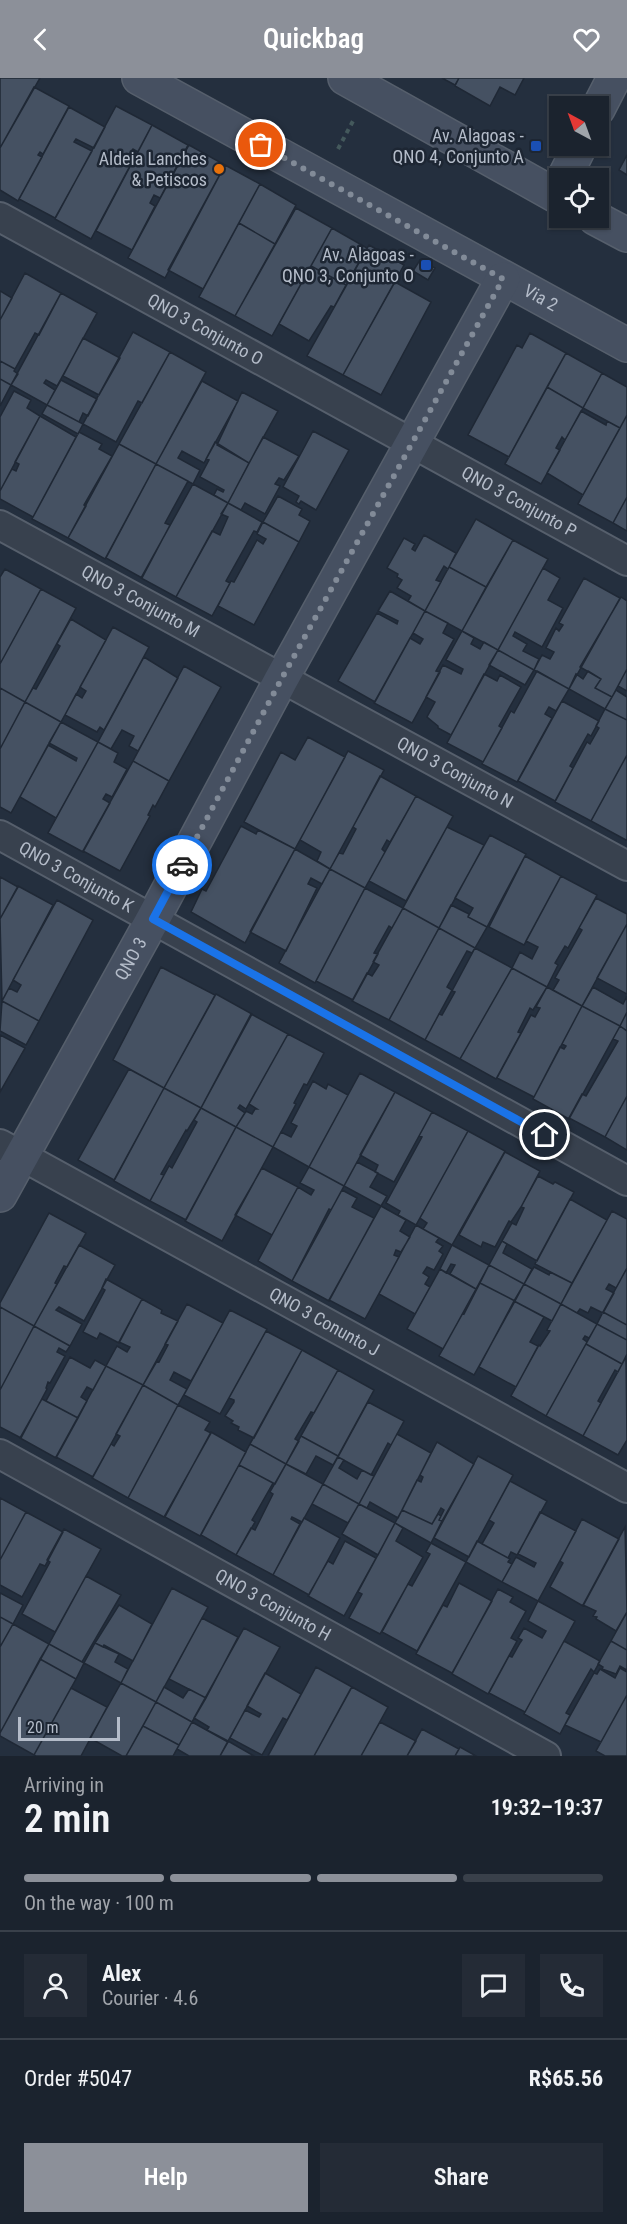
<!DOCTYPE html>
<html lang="en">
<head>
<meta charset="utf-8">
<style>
  :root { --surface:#1b232e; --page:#242b36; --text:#f1f3f6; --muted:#a0a4aa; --line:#39404a; --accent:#8c9099 }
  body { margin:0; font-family:"Roboto Condensed",sans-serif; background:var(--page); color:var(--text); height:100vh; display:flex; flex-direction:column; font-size:22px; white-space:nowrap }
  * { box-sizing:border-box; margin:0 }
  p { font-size:20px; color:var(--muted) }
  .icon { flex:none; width:33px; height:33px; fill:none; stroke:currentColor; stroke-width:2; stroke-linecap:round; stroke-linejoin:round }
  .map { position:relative; height:1678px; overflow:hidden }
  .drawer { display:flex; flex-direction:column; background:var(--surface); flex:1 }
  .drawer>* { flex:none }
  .needle { width:39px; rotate:319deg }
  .tools { position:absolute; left:549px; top:18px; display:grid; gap:12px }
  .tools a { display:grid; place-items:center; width:60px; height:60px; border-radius:0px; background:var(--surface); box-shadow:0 2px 4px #0004,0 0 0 2px var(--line); font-size:30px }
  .scale { position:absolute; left:18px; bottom:15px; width:102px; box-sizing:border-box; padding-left:6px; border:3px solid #b4bcc9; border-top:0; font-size:16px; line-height:21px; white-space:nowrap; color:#b4bcc9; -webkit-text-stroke:4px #1d2633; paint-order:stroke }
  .pin { position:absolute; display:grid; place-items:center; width:51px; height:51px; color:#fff; margin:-26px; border:3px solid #fff; border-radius:50%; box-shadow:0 2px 6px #0007 }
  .courier { position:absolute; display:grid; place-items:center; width:60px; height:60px; margin:-30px; border:4px solid #1a73e8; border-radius:50%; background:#fff; color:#222; box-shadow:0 2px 8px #0007 }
  .headline em { font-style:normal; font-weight:600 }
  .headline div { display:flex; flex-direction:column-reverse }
  .headline { display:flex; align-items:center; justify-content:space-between; height:102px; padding:0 24px }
  h1 { font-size:39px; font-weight:600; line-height:45px }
  .bar { display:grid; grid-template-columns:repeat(4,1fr); gap:9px 6px; align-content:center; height:72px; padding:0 24px }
  .bar i { height:8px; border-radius:4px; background:var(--line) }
  .bar .on { background:var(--accent) }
  .bar p { grid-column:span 4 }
  .line { display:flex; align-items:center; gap:15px; padding:0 24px; border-top:2px solid var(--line) }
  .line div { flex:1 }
  .round { display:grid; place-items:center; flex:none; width:63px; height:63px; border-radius:0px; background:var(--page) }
  .primary-button { display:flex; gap:12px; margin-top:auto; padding:12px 24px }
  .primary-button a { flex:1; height:69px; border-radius:0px; background:var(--accent); color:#fff; font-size:24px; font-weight:600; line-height:69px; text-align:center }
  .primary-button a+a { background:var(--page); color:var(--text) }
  header { display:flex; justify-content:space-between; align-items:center; height:78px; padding:0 24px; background:var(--accent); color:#fff; font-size:27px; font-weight:600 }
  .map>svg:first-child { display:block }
</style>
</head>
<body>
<header><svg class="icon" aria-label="back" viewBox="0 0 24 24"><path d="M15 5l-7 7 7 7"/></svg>Quickbag<svg class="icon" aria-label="heart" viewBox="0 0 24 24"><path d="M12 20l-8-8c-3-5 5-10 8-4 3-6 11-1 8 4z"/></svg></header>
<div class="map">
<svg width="627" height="1678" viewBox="0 0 627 1678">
  <rect width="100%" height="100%" fill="#242f3e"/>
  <path fill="#455162" stroke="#1f2835" stroke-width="1.5" d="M0,0H40L0,70Z
    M442,0H459L455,7Z
    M459,0H524L515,17L500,9L490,28L455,8Z
    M34,9L69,28L43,76L40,74L38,77L42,79L18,123L0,112V70Z
    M116,28L152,47L138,74L133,71L127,81L132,84L91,161L55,141Z
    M69,29L105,49L94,70L76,61L74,64L92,73L55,140L19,121Z
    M152,47L188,67L160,120L154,117L150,125L155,128L132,172L96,153Z
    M189,67L225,87L165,200L128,180Z
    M627,77V97L619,92Z
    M225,87L260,106L203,211L168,192Z
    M260,106L296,127L275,166L239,145Z
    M296,130L332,150L272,258L235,238Z
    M239,145L275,166L235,238L199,219Z
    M332,150L367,170L346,207L311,188Z
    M369,167L404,187L343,297L307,278Z
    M420,182L435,190L428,202L413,193Z
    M311,188L346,207L334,229L331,228L309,263L279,246Z
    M25,195L61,215L39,257L35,255L15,291L0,283V242Z
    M395,204L431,224L381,317L343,297Z
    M0,213L12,220L0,242Z
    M61,215L97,235L57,308L46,302L44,305L55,312L47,327L11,307Z
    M133,254L170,274L142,325L138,323L116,364L83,346Z
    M530,255L566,275L509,379L468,357L517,267L522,270Z
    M83,260L120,280L99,317L63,298Z
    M170,274L206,294L156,386L119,366Z
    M566,275L602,295L583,330L547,309Z
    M0,283L15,291L14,293L18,296L11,307L0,301Z
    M602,295L627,309V337L620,350L583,330Z
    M0,301L11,307L0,328Z
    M61,302L97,321L88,338L83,335L79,344L47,327Z
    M202,303L238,323L204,385L182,373L178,380L200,392L193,406L156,386Z
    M547,309L583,330L565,362L562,359L556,370L560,372L541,406L505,386Z
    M14,313L31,322L27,330L40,338L0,413V339Z
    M242,314L278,333L249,385L217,367Z
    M47,327L83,346L78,356L42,336Z
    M581,333L606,347L607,343L620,350L583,417L547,395Z
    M627,337V419L613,445L578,426Z
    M40,338L76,359L33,439L0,421V413L12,391L16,393L19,386L15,384Z
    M313,353L349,372L316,432L301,423L299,426L296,424L299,418L283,409Z
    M79,354L102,366L99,371L112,378L84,427L86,428L68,460L32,441Z
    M263,359L299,378L284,402L279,400L275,406L280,408L265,436L245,425L241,432L228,425Z
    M215,364L249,385L228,425L214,417L217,411L223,414L224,412L200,399L209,382L206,381Z
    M119,366L156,386L105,481L68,460Z
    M156,386L188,403L165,445L170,447L142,500L106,480Z
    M193,406L228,425L176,519L141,500Z
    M278,418L302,431L299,437L310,443L299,464L263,444Z
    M627,419V453L613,445Z
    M228,425L262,444L257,454L254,453L226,503L230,505L212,538L176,519L212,453L220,457L228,439L221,436Z
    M476,441L513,462L486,509L449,489Z
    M263,444L299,464L254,547L218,528L231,503L234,504L257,462L263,466L266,461L257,456Z
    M424,457L456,475L448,491L444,488L436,502L441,504L425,533L408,523L411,518L397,510L402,502L397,499L398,496L387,490L404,460L415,466L412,471L415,473Z
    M513,462L548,481L498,572L462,553Z
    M449,489L486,509L462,553L425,533Z
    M543,490L560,500L548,522L563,530L542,569L515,554L513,558L527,566L523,573L539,581L534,592L498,572Z
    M5,491L41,511L0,586V499Z
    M584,500L620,520L569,611L534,592L542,577L550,581L554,574L546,570L556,550L559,553L563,547L559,545Z
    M41,511L76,530L25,624L0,610V586Z
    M390,513L425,533L375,624L338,603L377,535L397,546L398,543L378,533Z
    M621,519L627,523V591L612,619L595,610L601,601L580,589Z
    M425,533L448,545L443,555L454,561L436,593L440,594L412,645L374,625L410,560L420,566L423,561L413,555Z
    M71,541L106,562L61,644L25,624L33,610L36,611L60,568L57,566Z
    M113,549L149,569L104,652L100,649L97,654L65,637L76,616L82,620L86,613L80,609Z
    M462,553L474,560L471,566L480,571L484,564L498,572L451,657L438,650V648L427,639L435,624L426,619L443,587L461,596L463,591L446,582Z
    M498,572L534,592L525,607L489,587Z
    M144,579L178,600L138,673L129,668L134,658L122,652L111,671L98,664Z
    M184,588L221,609L169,703L133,683Z
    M627,591V613L618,608Z
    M537,593L569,611L556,633L549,629L545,636L552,640L517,704L482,686L511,633L514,635Z
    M588,593L601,601L595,610L612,619L605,631L569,611L576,596L583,601Z
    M484,596L497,603L500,597L521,609L499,648L502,650L483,684L447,665Z
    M0,610L25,624L0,671Z
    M616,612L627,619V642L605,631Z
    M562,623L599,643L591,658L588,656L570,688L573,690L555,723L518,703Z
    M25,624L61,644L11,735L0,729V671Z
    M605,631L627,642V677L591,743L555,724L587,664L590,666L599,650L596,648Z
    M61,644L98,664L56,740L20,719L48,667L76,683L77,680L49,665Z
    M308,659L345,679L295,771L244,744L281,674L295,682Z
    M98,664L118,675L114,684L127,691L112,719L106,716L103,721L110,725L83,774L48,755Z
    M348,673L384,692L330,791L317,783L321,774L300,762Z
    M627,677V761L626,762L591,743Z
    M133,683L169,703L155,729L153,727L148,737L150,738L120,793L83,773Z
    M380,698L416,718L390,764L387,762L382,771L385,774L365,810L330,791L339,775L343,776L356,751L353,749Z
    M416,718L453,738L406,823L369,803Z
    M241,748L256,756L258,752L295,771L245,865L191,834L202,811L206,813Z
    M447,749L484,767L439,850L403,830Z
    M490,757L526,776L487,849L468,839L473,830L455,820Z
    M295,771L330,791L322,806L311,800L308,806L317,810L286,873L250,854Z
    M525,778L561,798L524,867L489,849Z
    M330,791L365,810L315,905L279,885Z
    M561,798L597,817L568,870L565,868L555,885L558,887L547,909L512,890L520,874L532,881L538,869L526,863Z
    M0,799L18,809L0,841Z
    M18,808L53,827L2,923L0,841Z
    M365,810L403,830L392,850L389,848L374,875L378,876L353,922L316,903Z
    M596,820L627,836V846L582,928L553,912L559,902L555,900L582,852L579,850Z
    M57,822L93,842L39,943L2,923L9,910L17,914L21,907L13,902Z
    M451,827L469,836L468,839L487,849L475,870L439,850Z
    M403,830L439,850L389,942L352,923L367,895L372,898L379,887L373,884Z
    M627,846V916L597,900Z
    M439,850L475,870L472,875L467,873L447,909L452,912L425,962L389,942Z
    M475,870L512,890L460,981L425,962L439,936L442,937L455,914L452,913Z
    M161,889L215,917L164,1010L113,982Z
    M512,890L547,909L533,932L530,930L518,954L521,955L496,1001L460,981Z
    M547,909L582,928L534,1019L497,1000L531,937L535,939L540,930L536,929Z
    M593,909L623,926L627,918V934L620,948L582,928Z
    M216,916L252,936L201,1030L164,1010Z
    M2,923L39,943L26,967L0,953Z
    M582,928L620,948L569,1041L533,1021L560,969L564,971L566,968L562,966Z
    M627,934V953L620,948Z
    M251,936L288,956L246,1031L240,1027L238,1030L245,1035L236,1049L201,1030Z
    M620,948L627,953V1018L605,1059L569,1040L582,1016L586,1018L618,963L613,961Z
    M288,956L324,975L307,1007L304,1006L294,1025L296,1026L273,1069L236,1049L246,1033L252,1036L255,1031H257L249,1026Z
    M0,957L25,970L0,1014Z
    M129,991L164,1010L114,1102L78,1082Z
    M360,995L395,1014L344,1108L309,1089Z
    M313,1003L326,1011L328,1006L348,1017L309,1089L273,1069L281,1054L291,1059L297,1048L291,1045Z
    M164,1010L201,1030L187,1053L186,1052L161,1096L164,1097L150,1123L114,1103Z
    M395,1014L432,1034L394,1104L375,1094L378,1087L360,1077Z
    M627,1018V1072L605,1059Z
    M201,1030L236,1049L186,1142L150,1123L169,1088L172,1090L197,1044L194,1042Z
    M432,1034L468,1053L416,1147L398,1137L400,1133L386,1125L422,1059L419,1058Z
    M236,1049L273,1069L222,1163L185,1143Z
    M468,1053L505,1073L452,1167L423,1151L427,1145L420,1140Z
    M505,1074L540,1093L521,1129L511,1144L509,1143L495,1169L483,1164L481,1169L459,1157Z
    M357,1084L378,1095L370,1109L387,1118L381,1128L344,1108Z
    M309,1089L344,1108L331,1132L329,1131L292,1203L258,1183L298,1109L311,1117L314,1112L300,1105Z
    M262,1090L298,1109L272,1157L235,1137Z
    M538,1098L553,1106L555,1104L574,1114L537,1183L502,1163L512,1145L516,1147L524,1130L521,1129Z
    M342,1112L357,1120L352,1129L374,1140L329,1223L292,1203Z
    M570,1121L607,1142L572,1205L535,1186Z
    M381,1128L406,1142L400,1153L410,1159L401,1174L396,1172L394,1177L399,1179L365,1241L329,1222Z
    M612,1133L627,1141V1190L616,1210L609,1206L606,1211L614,1215L603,1235L591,1229L588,1235L580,1231L577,1235L561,1226Z
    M49,1135L86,1155L67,1189L64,1188L55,1205L57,1206L34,1248L0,1229V1225Z
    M416,1147L439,1160L436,1164L443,1168L439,1173L443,1176L434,1192L427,1189L423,1195L429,1199L425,1206L430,1209L415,1236L379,1216Z
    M502,1163L507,1166L503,1175L532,1191L524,1206L489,1187Z
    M79,1167L115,1187L84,1243L59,1229L56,1232L82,1246L70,1268L34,1248Z
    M452,1167L489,1187L476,1211L450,1196L455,1187L451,1186L446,1195L440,1191Z
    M489,1187L524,1206L515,1223L480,1205Z
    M534,1189L549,1197L550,1194L572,1205L561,1226L524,1206Z
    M627,1190V1247L603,1234Z
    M440,1191L476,1211L443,1271L407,1251Z
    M106,1201L142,1221L119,1265L100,1255L97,1261L83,1254L105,1212L102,1210Z
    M480,1205L515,1223L474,1297L439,1278L463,1235L464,1236Z
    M524,1206L561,1226L552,1243L514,1223Z
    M142,1221L162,1232L161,1235L178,1243L143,1307L106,1288L117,1268L127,1274L130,1269L119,1264Z
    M514,1223L544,1239L530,1264L538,1268L516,1309L479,1289Z
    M187,1226L223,1245L191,1303L174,1294L170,1302L187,1311L178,1327L143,1307L157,1283L159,1284L168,1267L165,1266Z
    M561,1226L597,1246L589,1260L585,1258L583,1261L587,1264L546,1338L511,1318L539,1267L540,1268L550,1253L547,1252Z
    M0,1229L34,1248L0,1312Z
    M230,1232L267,1251L220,1336L184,1317Z
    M603,1234L627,1247V1262L597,1246Z
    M597,1246L627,1262V1276L622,1286L586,1266Z
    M34,1248L70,1268L66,1274L59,1270L57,1274L65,1278L50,1305L48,1304L46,1310L47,1311L21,1360L0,1349V1312Z
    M266,1253L302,1272L254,1360L238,1352L239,1349L231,1345L233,1343L225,1338L234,1324V1322L229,1320Z
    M586,1266L622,1286L618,1294L615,1292L598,1323L601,1325L583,1358L546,1338Z
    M302,1272L338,1292L314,1335L311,1334L295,1361L299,1363L286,1386L250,1366Z
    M70,1279L90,1290L95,1282L106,1288L93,1312L87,1309L81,1319L87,1323L78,1340L46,1323Z
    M626,1279L627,1362L618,1377L583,1358Z
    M106,1288L143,1307L93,1399L56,1379Z
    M338,1292L374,1312L338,1378L301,1358Z
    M143,1307L178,1327L128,1420L92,1400L111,1366L114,1368L120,1358L116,1356Z
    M42,1321L78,1340L56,1380L20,1360Z
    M368,1324L404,1343L391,1367L388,1365L371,1397L338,1379Z
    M178,1327L210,1344L205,1352L211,1355L164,1439L128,1420Z
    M211,1354L246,1374L200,1458L165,1439Z
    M397,1356L431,1375L398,1440L370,1424L367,1430L359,1426Z
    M301,1358L338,1378L333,1387L316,1378L306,1396L286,1386Z
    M437,1364L474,1386L442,1443L439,1442L444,1432L441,1430L432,1446L402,1432L417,1402L421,1404L423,1399L420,1397Z
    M250,1366L286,1386L275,1406L239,1387Z
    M478,1378L513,1397L469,1479L434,1460Z
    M338,1379L344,1382L339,1390L357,1401L362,1392L374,1398L359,1426L323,1406Z
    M286,1386L323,1406L302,1444L292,1439L291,1441L300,1446L273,1497L236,1477L251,1450L255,1452L273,1416L270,1414Z
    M239,1387L273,1405L252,1442L255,1444L236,1477L201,1457Z
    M510,1403L547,1423L517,1477L511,1474L508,1480L482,1466L494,1445L489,1442Z
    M323,1406L359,1426L348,1445L312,1426Z
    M0,1420L26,1434L0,1482Z
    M359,1426L395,1445L378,1477L342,1456Z
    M402,1432L432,1446L438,1436L441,1438L439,1442L442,1443L431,1465L395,1445Z
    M26,1434L63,1454L45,1488L40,1486L22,1519L0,1507V1482Z
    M540,1434L576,1453L538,1523L502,1504L516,1479L534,1489L536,1485L518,1476Z
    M304,1440L340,1460L309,1517L273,1497Z
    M582,1441L619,1461L583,1528L550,1509L563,1485L560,1483Z
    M395,1445L403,1450L396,1463L423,1479L380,1556L349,1540L362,1516L358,1514Z
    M625,1449L627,1534L616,1553L596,1541L597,1539L593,1538L596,1533L583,1527Z
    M64,1451L101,1471L55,1554L22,1536L50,1484L47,1482Z
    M345,1463L376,1480L344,1538L308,1518L328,1483L333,1486Z
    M477,1463L510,1481L508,1484L512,1486L502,1504L466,1484Z
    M431,1465L466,1484L417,1573L382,1554L408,1506L412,1508L430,1476L426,1474Z
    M86,1498L121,1517L82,1584L49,1566Z
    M459,1505L492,1523L452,1595L416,1576L443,1527L447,1529Z
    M172,1510L208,1529L156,1624L121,1605Z
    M498,1511L513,1519L510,1524L526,1533L511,1560L517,1563L488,1616L452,1596Z
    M0,1515L23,1527L13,1546L0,1539Z
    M538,1523L575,1543L525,1634L489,1615L509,1578L512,1579L520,1565L522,1562L518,1560L524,1550L542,1560L546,1553L528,1543Z
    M119,1527L152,1546L133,1583L104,1567L103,1569L95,1565Z
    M626,1536L627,1537V1572L611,1563Z
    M0,1539L13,1546L0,1569Z
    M202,1540L238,1559L206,1620L169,1601Z
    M13,1546L49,1566L0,1655V1569Z
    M244,1550L280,1569L228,1663L207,1652L209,1649L194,1640Z
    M564,1563L600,1583L594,1594L591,1591L566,1635L570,1637L560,1656L524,1636Z
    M611,1563L627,1572V1592L620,1588L616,1596L602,1591L603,1589L598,1586Z
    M95,1565L119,1576L115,1584L128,1591L121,1605L84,1585Z
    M49,1566L84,1585L76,1601L40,1581Z
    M40,1581L76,1601L34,1677L0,1658V1655Z
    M316,1589L352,1609L350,1612L314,1678H268Z
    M620,1590L627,1594V1617L601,1664L565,1647L594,1595L597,1596L600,1591L615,1600Z
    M265,1595L301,1616L287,1642L283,1640L262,1677L230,1660L245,1632L259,1639L261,1636L247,1628Z
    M121,1605L156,1624L126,1678H122L90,1660Z
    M164,1609L183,1620L189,1611L206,1620L192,1644L156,1624Z
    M352,1609L388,1629L361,1678H314Z
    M71,1610L107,1629L81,1678H36L34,1677Z
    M627,1617V1678H605L596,1673Z
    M156,1624L192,1644L179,1667L143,1648Z
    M192,1644L228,1664L220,1678H189L177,1671Z
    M380,1644L416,1663L407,1678H361Z
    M143,1648L179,1667L173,1678H126Z
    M422,1651L459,1671L455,1678H407Z
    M228,1663L254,1678H220Z
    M460,1669L476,1678H455Z"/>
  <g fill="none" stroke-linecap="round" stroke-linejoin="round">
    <g stroke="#565f6c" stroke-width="32">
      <g id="street">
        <path id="s1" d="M0,139L627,483"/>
        <path id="s2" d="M0,447L627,788"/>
        <path id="s3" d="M0,757L627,1103"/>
        <path id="s4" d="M0,1066L627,1410"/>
        <path id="s5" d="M0,1376L546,1678"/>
      </g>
    </g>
    <g stroke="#565f6c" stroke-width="36">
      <g id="secondary">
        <path id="s6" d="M139,0L627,267"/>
        <path d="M345,0L560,120"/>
        <path d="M598,31L614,0"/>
        <path d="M564,100L580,68"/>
        <path d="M595,140L627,157"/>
        <path id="s7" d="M0,1117L153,841L282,600L503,201"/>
      </g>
    </g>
    <path stroke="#44595c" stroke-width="4" stroke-dasharray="4.5 4.5" stroke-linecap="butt" d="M338,71L353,43"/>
    <use href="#street" stroke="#38414e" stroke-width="28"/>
    <use href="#secondary" stroke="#465061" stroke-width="33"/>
  </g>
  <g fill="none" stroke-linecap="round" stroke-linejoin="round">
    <path stroke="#828b98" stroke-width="6" stroke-dasharray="0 10.8" d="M182,787L282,600L503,201L261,67"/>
    <path stroke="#1a73e8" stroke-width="8" d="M182,787L153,841L545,1057"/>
  </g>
  <g fill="#1a4fb4" stroke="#1d2633" stroke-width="2">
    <rect x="530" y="62" width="12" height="12" rx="3"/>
    <rect x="420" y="181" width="12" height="12" rx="3"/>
  </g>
  <circle fill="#e8710a" stroke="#1d2633" stroke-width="2" cx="219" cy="91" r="6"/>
  <g text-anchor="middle" stroke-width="5" stroke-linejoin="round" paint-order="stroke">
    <g font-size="18" fill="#b4bcc9" stroke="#1d2633" text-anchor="end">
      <text x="524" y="64">Av. Alagoas -<tspan x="524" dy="21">QNO 4, Conjunto A</tspan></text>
      <text x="207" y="87">Aldeia Lanches<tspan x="207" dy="21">&amp; Petiscos</tspan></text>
      <text x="414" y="183">Av. Alagoas -<tspan x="414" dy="21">QNO 3, Conjunto O</tspan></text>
    </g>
    <g font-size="18" fill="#b4bcc9" stroke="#1d2633">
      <text dy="6" stroke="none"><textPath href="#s6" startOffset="458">Via 2</textPath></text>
      <text dy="6" stroke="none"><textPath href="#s1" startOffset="234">QNO 3 Conjunto O</textPath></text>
      <text dy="6" stroke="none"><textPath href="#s1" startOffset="592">QNO 3 Conjunto P</textPath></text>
      <text dy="6" stroke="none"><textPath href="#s2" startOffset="160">QNO 3 Conjunto M</textPath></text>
      <text dy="6" stroke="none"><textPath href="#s2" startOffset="518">QNO 3 Conjunto N</textPath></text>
      <text dy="6" stroke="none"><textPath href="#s3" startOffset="87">QNO 3 Conjunto K</textPath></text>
      <text dy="6" stroke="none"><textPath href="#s7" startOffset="270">QNO 3</textPath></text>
      <text dy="6" stroke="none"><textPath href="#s4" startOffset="370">QNO 3 Conunto J</textPath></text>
      <text dy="6" stroke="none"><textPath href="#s5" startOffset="312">QNO 3 Conjunto H</textPath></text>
    </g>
  </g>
</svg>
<div class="tools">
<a><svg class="needle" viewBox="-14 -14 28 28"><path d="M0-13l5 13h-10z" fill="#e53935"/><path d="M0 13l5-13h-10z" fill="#a0a4aa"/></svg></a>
<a><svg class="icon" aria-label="locate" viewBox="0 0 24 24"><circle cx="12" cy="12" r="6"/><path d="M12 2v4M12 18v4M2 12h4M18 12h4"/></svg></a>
</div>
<div class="scale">20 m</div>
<div class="pin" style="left:261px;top:67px;background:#ea580c"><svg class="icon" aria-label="bag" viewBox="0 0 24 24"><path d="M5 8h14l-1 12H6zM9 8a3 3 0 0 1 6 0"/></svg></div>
<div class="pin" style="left:545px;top:1057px;background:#1f2937"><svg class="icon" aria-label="home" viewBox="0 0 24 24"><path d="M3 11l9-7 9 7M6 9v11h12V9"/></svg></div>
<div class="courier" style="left:182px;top:787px"><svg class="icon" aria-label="car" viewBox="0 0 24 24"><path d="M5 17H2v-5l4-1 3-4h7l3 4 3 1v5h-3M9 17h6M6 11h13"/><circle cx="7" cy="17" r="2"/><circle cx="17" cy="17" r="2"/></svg></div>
</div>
<section class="drawer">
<div class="headline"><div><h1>2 min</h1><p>Arriving in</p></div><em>19:32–19:37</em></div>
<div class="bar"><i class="on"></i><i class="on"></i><i class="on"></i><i></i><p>On the way · 100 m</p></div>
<div class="line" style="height:108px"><a class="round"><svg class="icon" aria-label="person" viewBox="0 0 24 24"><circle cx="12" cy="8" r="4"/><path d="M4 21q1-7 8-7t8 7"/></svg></a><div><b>Alex</b><p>Courier · 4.6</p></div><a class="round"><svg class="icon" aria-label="chat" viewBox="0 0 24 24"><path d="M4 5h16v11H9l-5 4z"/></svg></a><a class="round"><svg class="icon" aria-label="phone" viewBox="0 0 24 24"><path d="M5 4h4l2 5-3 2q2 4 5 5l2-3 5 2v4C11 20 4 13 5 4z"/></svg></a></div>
<div class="line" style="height:78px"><div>Order #5047</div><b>R$65.56</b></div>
<div class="primary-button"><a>Help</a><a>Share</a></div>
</section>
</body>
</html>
